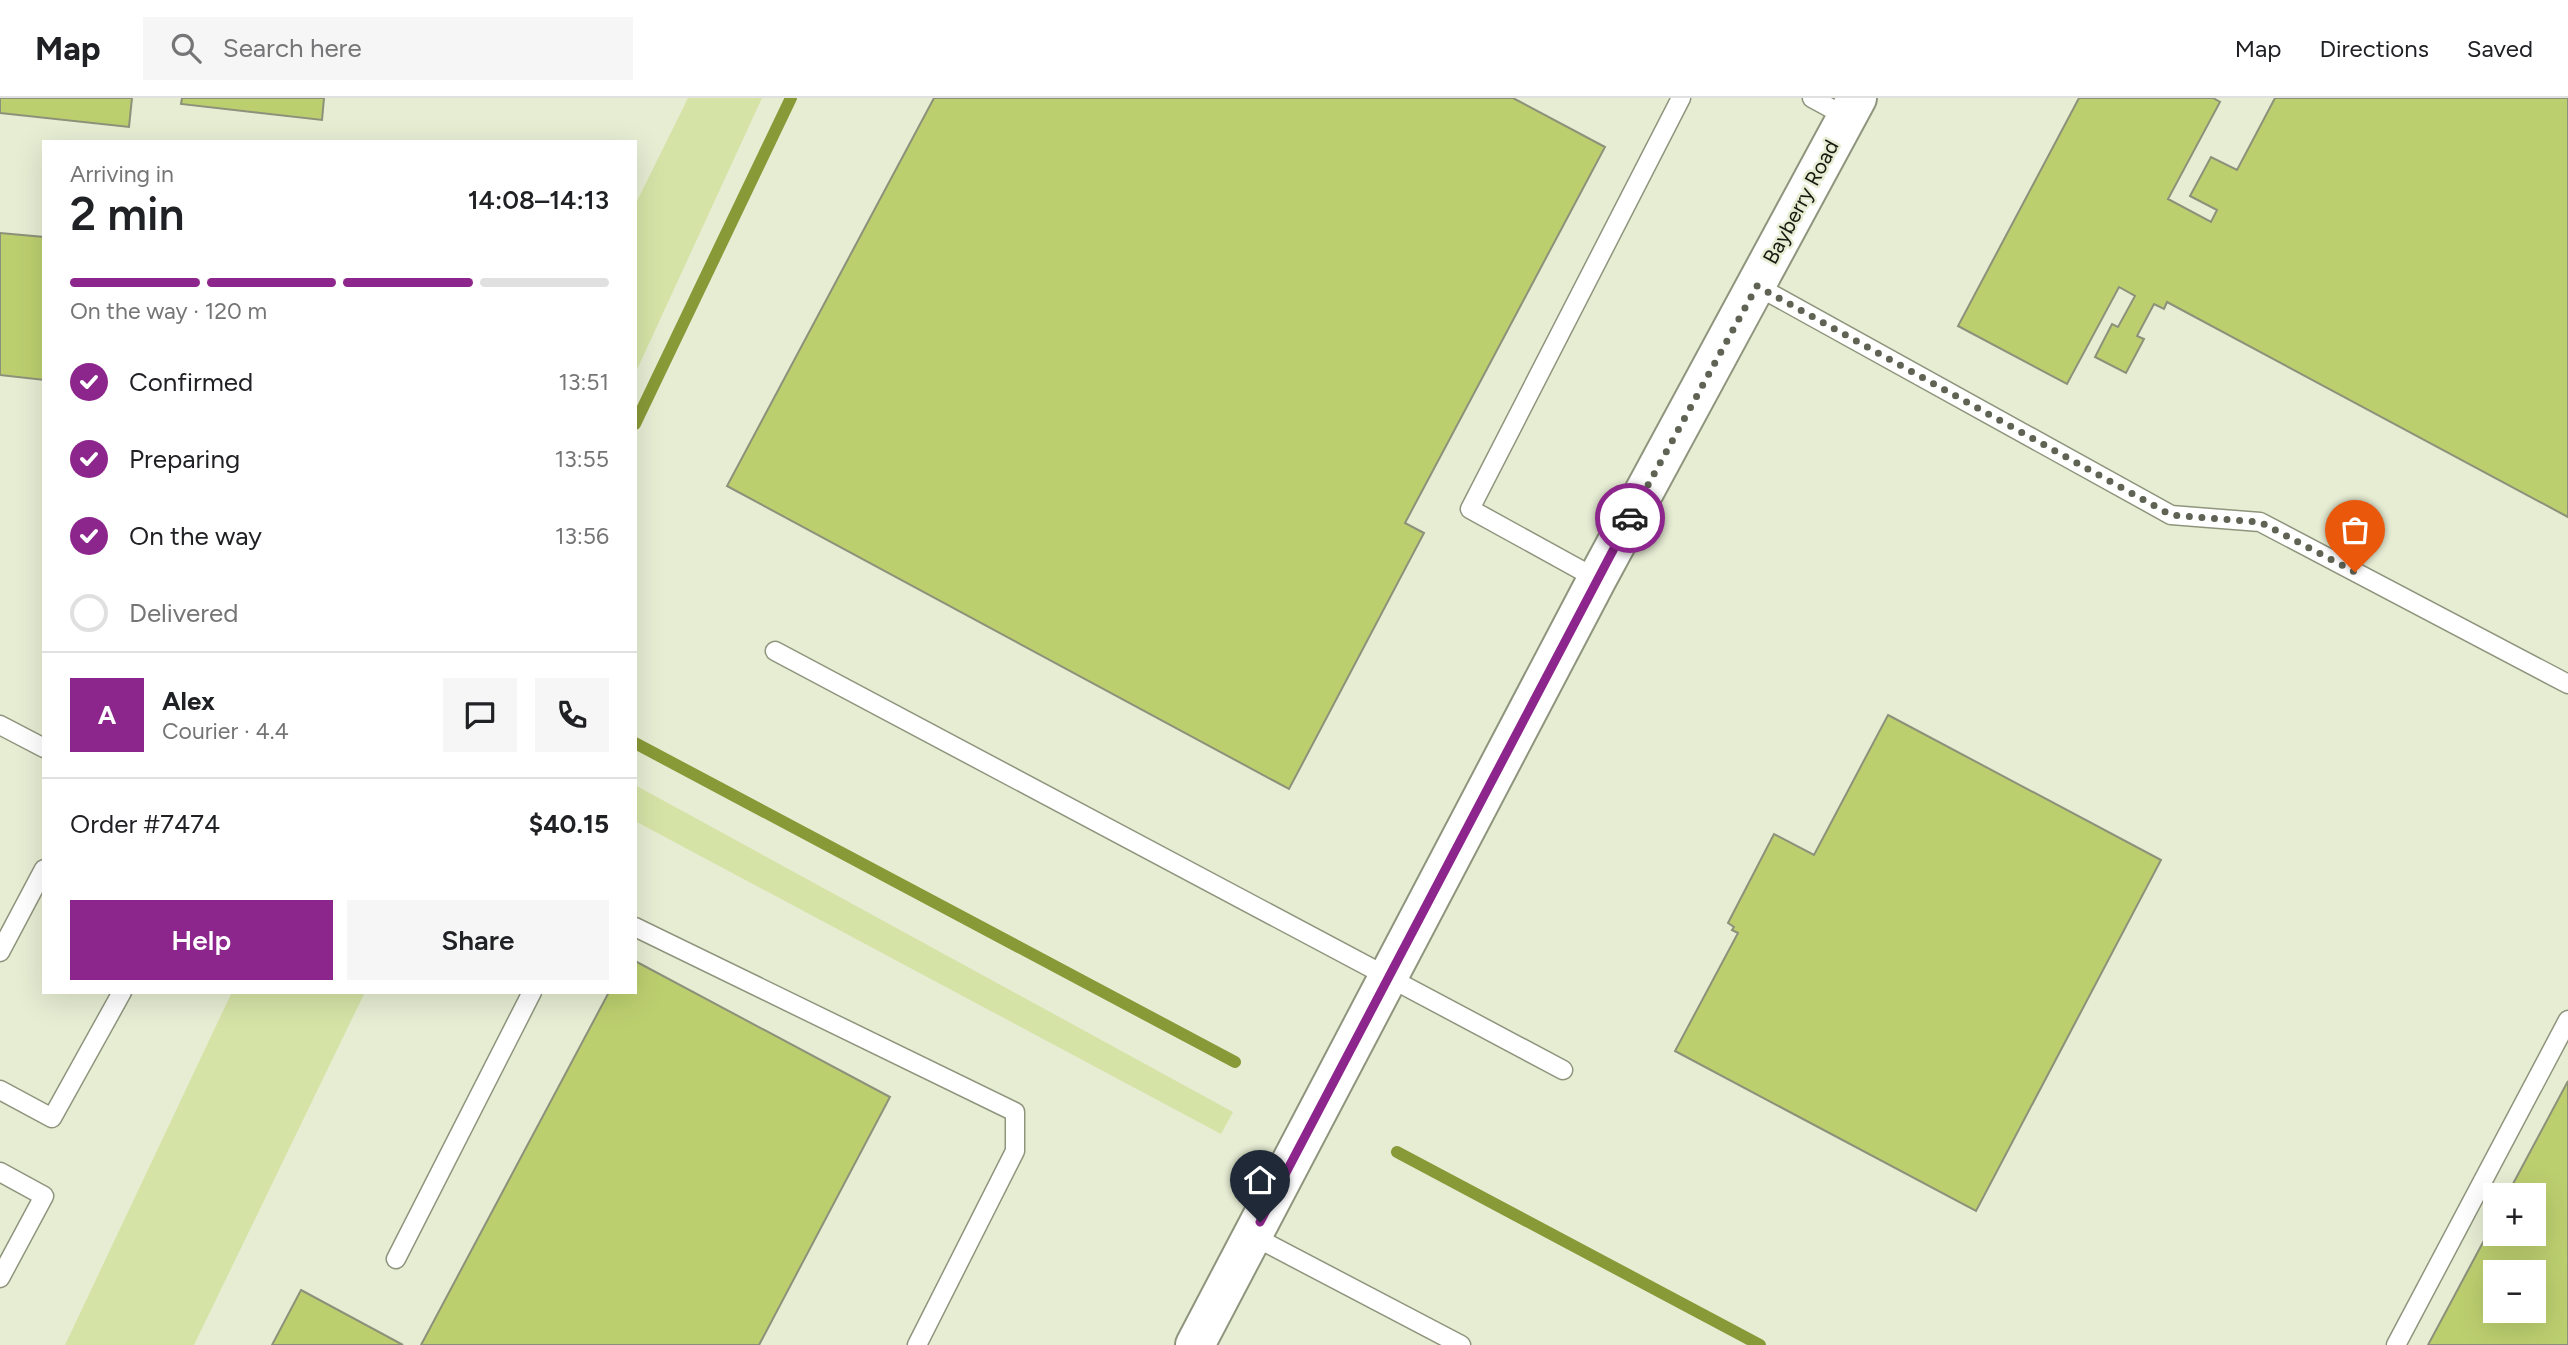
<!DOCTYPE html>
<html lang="en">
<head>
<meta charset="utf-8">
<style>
  :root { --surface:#fff; --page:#f6f6f6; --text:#202124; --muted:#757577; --line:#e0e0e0; --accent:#8d268c }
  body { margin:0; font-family:Figtree,sans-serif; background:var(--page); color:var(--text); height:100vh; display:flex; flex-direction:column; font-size:26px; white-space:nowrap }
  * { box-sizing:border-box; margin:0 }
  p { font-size:23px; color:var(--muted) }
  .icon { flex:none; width:38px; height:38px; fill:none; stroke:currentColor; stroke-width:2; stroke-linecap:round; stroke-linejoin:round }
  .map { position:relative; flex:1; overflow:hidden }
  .details { position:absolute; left:42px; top:42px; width:595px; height:854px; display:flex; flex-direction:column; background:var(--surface); border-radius:0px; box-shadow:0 7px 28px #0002 }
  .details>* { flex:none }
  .buttons { position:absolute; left:2483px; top:1085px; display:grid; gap:14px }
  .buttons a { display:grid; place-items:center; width:63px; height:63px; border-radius:0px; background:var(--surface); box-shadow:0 7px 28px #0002; font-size:35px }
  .pin { position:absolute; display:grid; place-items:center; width:60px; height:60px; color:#fff; margin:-72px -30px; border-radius:50% 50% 50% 0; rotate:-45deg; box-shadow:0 0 7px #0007 }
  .pin .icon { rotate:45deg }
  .courier { position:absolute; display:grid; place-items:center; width:70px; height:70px; margin:-35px; border:5px solid #8d268c; border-radius:50%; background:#fff; color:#222; box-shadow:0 2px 9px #0007 }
  .headline em { font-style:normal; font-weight:600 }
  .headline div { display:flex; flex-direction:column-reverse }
  .headline { display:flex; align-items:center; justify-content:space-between; height:119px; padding:0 28px }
  h1 { font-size:46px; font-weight:600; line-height:52px }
  .bar { display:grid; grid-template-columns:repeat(4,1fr); gap:10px 7px; align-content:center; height:84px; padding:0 28px }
  .bar i { height:9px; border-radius:5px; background:var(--line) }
  .bar .current { background:var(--accent) }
  .bar p { grid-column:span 4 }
  .line { display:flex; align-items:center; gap:18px; padding:0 28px; border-top:2px solid var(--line) }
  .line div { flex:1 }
  .round { display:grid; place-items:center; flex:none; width:74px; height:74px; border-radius:0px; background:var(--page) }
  ol { padding:0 28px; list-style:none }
  li { display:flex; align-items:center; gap:21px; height:77px }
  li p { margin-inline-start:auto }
  li .icon { padding:7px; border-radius:50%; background:var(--accent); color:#fff; stroke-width:4 }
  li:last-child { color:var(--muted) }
  li i { width:38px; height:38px; border:4px solid var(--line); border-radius:50% }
  .cta { display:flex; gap:14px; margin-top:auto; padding:14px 28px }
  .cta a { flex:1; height:80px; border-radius:0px; background:var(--accent); color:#fff; font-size:28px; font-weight:600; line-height:80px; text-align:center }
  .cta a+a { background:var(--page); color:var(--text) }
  header { display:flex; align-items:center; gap:42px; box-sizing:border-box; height:98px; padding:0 35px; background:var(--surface); border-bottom:2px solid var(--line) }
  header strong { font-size:33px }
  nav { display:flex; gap:38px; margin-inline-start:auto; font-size:24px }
  .search { width:490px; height:63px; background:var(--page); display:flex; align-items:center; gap:18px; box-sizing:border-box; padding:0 24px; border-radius:0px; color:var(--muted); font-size:26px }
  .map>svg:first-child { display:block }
</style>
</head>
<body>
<header>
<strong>Map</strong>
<div class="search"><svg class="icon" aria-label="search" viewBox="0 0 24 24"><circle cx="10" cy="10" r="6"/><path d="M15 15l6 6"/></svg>Search here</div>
<nav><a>Map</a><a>Directions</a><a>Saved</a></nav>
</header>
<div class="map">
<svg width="2568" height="1247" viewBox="0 0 2568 1247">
  <rect width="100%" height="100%" fill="#e6edd3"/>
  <path fill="#d5e3a7" d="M688,0H762L635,276V107Z
    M635,687L1233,1014L1221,1036L635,723Z
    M232,894H365L194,1247H65Z"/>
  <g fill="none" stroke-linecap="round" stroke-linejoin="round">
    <path stroke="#889937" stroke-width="12" d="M635,326L791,0
      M635,645L1235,964
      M1397,1054L1760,1247"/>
  </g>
  <path fill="#bccf6f" stroke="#8c917a" stroke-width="2" fill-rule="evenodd" d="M0,0H132L129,29L0,15Z
    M182,0H324L322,22L181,6Z
    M934,0H1513L1605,49L1405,425L1424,435L1289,691L727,388Z
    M2079,0H2213L2220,4L2168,101L2211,124L2217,112L2190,98L2211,59L2237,72L2275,0H2568V419L2167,204L2164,211L2154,206L2137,238L2144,241L2126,275L2095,259L2112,226L2118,229L2135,198L2119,189L2067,286L1958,228Z
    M0,135L44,139V282L0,277Z
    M1888,617L2161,762L1976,1113L1675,953L1738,835L1732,832L1734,829L1728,825L1774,736L1814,757Z
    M635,863L890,999L759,1247H421L609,894H635Z
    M2568,983V1247H2428L2496,1120V1136H2534V1097H2507ZM2496,1174H2534V1213H2496Z
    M301,1192L403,1247H272Z"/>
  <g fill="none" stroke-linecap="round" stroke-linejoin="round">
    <g stroke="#8f957d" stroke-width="21">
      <path id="lane" d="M1812,0L1847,19
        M1757,188L2171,417L2260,424L2568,586
        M1597,481L1470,411L1681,0
        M775,553L1563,972
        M0,627L44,650
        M635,829L1015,1014V1053L917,1247
        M0,854L44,771
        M0,992L52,1020L122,894
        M0,1074L44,1098L0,1180
        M1253,1138L1461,1247
        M396,1161L532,894
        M2396,1247L2568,922"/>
    </g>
    <g stroke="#8f957d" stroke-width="42">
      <path id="secondary" d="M1195,1247L1597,481L1857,0"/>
    </g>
    <use href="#lane" stroke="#fff" stroke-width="18"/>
    <use href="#secondary" stroke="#fff" stroke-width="38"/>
  </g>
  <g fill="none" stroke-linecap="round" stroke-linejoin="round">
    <path stroke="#5f6354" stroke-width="7" stroke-dasharray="0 12.6" d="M1630,420L1757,188L2171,417L2260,424L2355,474"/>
    <path stroke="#8d268c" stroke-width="9" d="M1260,1124L1630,420"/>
  </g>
  <g text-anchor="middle" stroke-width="5" stroke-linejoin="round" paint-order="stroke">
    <g font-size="21" fill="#171910" stroke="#e6edd3">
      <text transform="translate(1801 104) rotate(-62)" y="7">Bayberry Road</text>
    </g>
  </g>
</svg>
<div class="buttons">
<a>+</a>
<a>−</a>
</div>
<div class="pin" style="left:2355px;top:474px;background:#ea580c"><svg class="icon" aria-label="bag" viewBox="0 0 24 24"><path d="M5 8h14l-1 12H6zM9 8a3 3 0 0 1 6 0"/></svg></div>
<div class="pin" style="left:1260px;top:1124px;background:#1f2937"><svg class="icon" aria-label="home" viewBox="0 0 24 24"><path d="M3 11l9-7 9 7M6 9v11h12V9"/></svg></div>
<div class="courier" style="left:1630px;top:420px"><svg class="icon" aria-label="car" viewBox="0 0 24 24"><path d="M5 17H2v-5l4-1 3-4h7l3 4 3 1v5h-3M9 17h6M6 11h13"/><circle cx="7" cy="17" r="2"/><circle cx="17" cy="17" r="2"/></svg></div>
<section class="details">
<div class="headline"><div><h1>2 min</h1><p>Arriving in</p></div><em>14:08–14:13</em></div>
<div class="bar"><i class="current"></i><i class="current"></i><i class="current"></i><i></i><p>On the way · 120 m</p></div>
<ol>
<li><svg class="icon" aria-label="check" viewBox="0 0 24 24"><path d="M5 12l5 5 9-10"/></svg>Confirmed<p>13:51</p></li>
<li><svg class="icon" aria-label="check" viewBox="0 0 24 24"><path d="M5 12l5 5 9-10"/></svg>Preparing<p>13:55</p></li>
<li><svg class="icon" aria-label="check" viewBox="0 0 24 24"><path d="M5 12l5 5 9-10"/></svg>On the way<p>13:56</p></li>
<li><i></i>Delivered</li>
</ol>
<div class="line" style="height:126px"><b class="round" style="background:var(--accent);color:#fff">A</b><div><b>Alex</b><p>Courier · 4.4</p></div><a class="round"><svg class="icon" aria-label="chat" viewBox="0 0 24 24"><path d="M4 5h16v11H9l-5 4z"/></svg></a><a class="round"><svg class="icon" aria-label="phone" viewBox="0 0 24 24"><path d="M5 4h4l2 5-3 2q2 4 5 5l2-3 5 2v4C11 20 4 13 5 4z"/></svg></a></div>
<div class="line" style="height:91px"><div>Order #7474</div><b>$40.15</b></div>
<div class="cta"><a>Help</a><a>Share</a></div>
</section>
</div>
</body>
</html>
